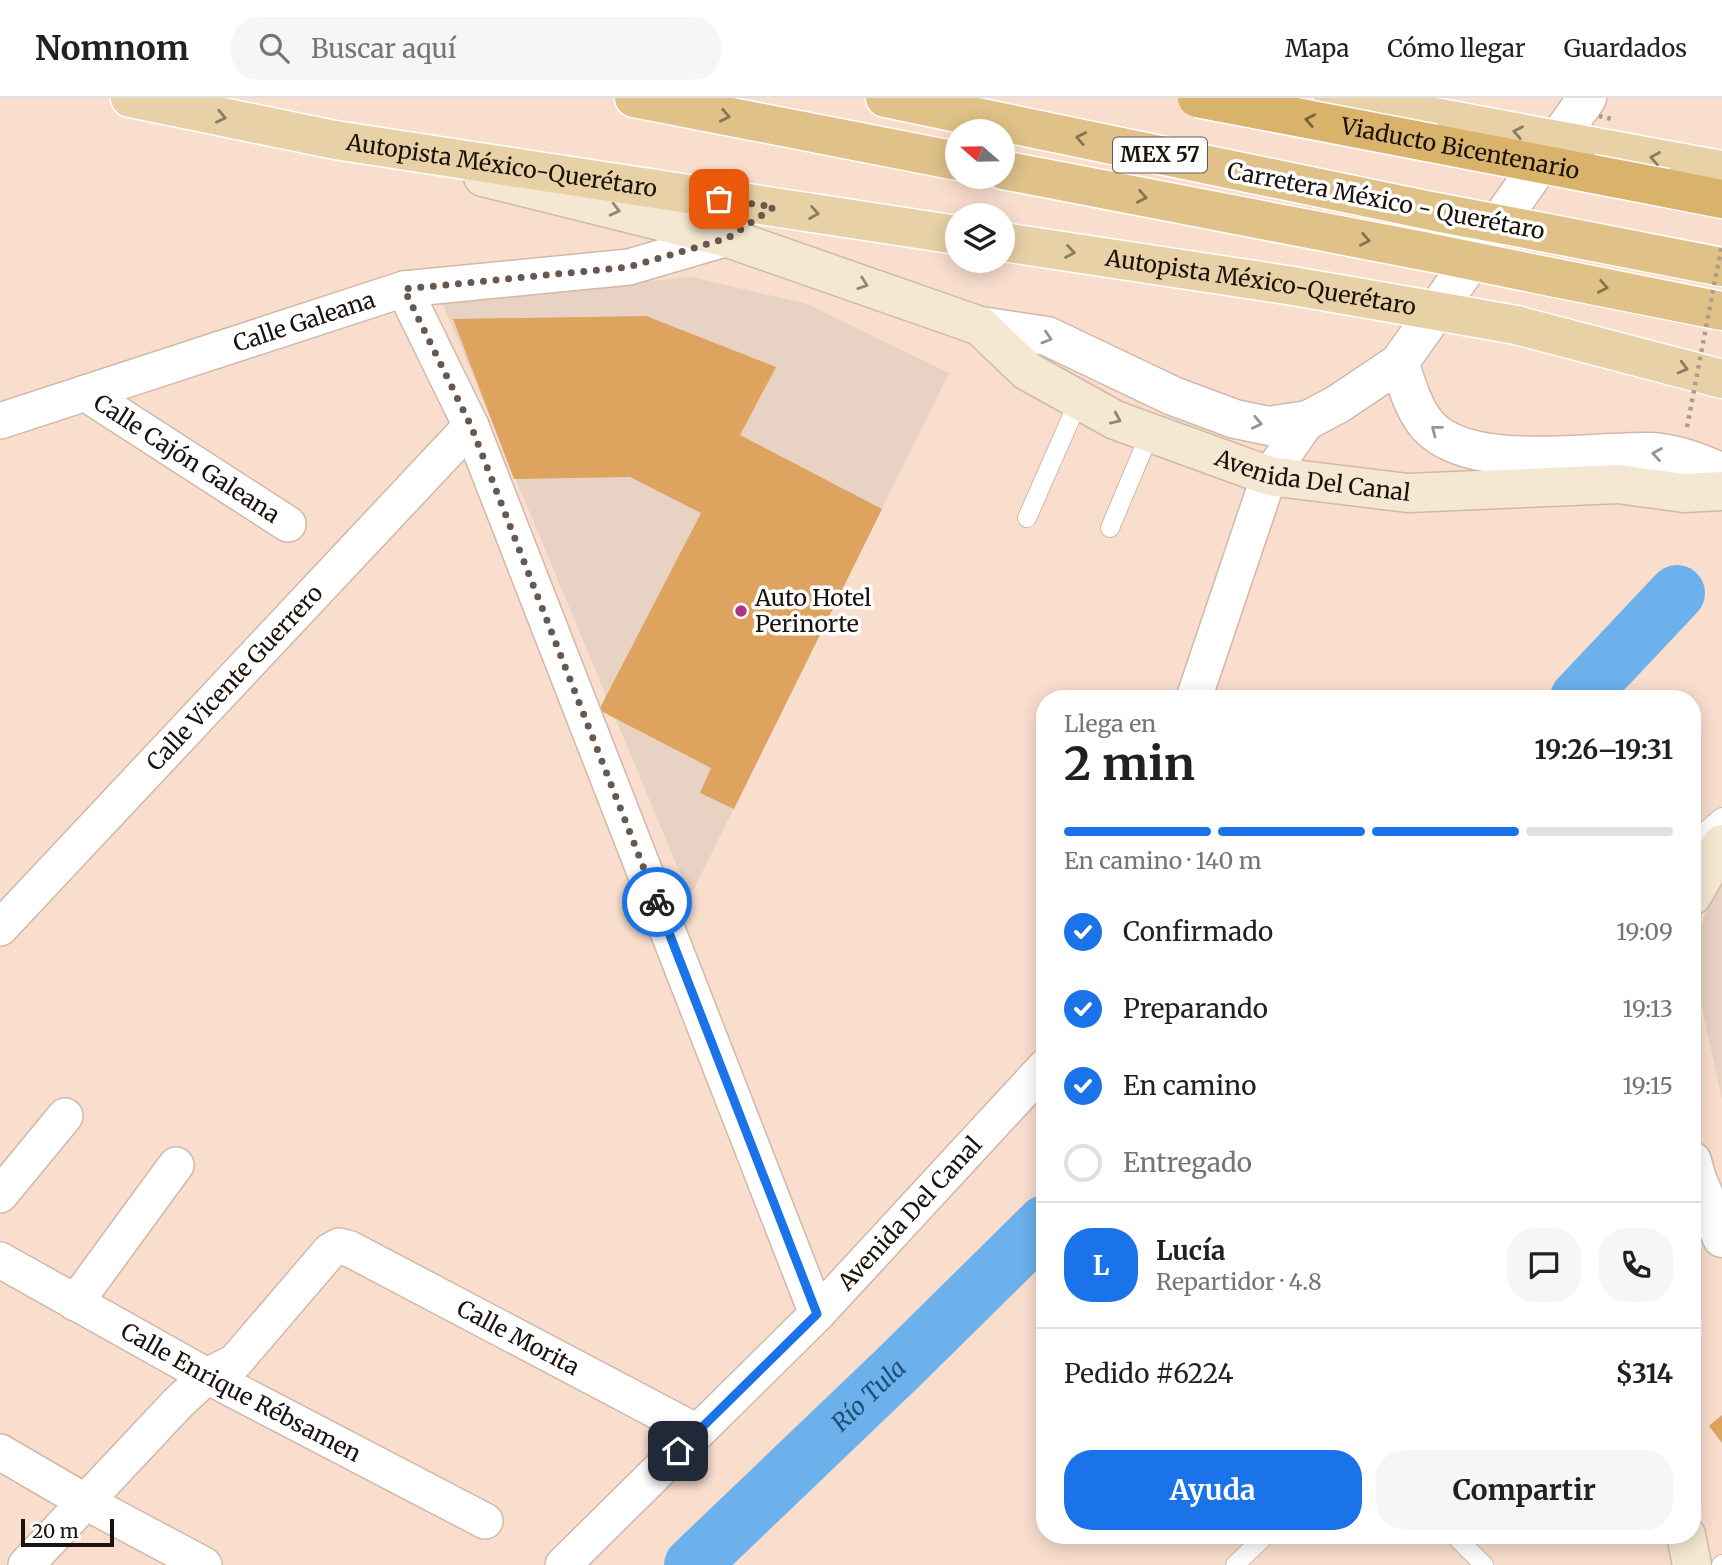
<!DOCTYPE html>
<html lang="es">
<head>
<meta charset="utf-8">
<style>
  :root { --surface:#fff; --page:#f6f6f6; --text:#202124; --muted:#757577; --line:#e0e0e0; --accent:#1a73e8 }
  body { margin:0; font-family:Merriweather,serif; background:var(--page); color:var(--text); height:100vh; display:flex; flex-direction:column; font-size:26px; white-space:nowrap }
  * { box-sizing:border-box; margin:0 }
  p { font-size:23px; color:var(--muted) }
  .icon { flex:none; width:38px; height:38px; fill:none; stroke:currentColor; stroke-width:2; stroke-linecap:round; stroke-linejoin:round }
  .map { position:relative; flex:1; overflow:hidden }
  .sheet { position:absolute; left:1036px; top:592px; width:665px; height:854px; display:flex; flex-direction:column; background:var(--surface); border-radius:28px; box-shadow:0 4px 18px #0003 }
  .sheet>* { flex:none }
  .needle { width:46px; rotate:290deg }
  .fabs { position:absolute; left:945px; top:21px; display:grid; gap:14px }
  .fabs a { display:grid; place-items:center; width:70px; height:70px; border-radius:50%; background:var(--surface); box-shadow:0 4px 18px #0003; font-size:35px }
  .scale { position:absolute; left:21px; bottom:18px; width:93px; box-sizing:border-box; padding-left:7px; border:4px solid #1a120c; border-top:0; font-size:19px; line-height:24px; white-space:nowrap; color:#1a120c; -webkit-text-stroke:5px #fff; paint-order:stroke }
  .pin { position:absolute; display:grid; place-items:center; width:60px; height:60px; color:#fff; margin:-30px; border-radius:14px; box-shadow:0 4px 10px #0006 }
  .courier { position:absolute; display:grid; place-items:center; width:70px; height:70px; margin:-35px; border:5px solid #1a73e8; border-radius:50%; background:#fff; color:#222; box-shadow:0 2px 9px #0007 }
  .summary em { font-style:normal; font-weight:700 }
  .summary div { display:flex; flex-direction:column-reverse }
  .summary { display:flex; align-items:center; justify-content:space-between; height:119px; padding:0 28px }
  h1 { font-size:46px; font-weight:700; line-height:52px }
  .bar { display:grid; grid-template-columns:repeat(4,1fr); gap:10px 7px; align-content:center; height:84px; padding:0 28px }
  .bar i { height:9px; border-radius:5px; background:var(--line) }
  .bar .active { background:var(--accent) }
  .bar p { grid-column:span 4 }
  .line { display:flex; align-items:center; gap:18px; padding:0 28px; border-top:2px solid var(--line) }
  .line div { flex:1 }
  .round { display:grid; place-items:center; flex:none; width:74px; height:74px; border-radius:28px; background:var(--page) }
  ol { padding:0 28px; list-style:none }
  li { display:flex; align-items:center; gap:21px; height:77px }
  li p { margin-inline-start:auto }
  li .icon { padding:7px; border-radius:50%; background:var(--accent); color:#fff; stroke-width:4 }
  li:last-child { color:var(--muted) }
  li i { width:38px; height:38px; border:4px solid var(--line); border-radius:50% }
  .action { display:flex; gap:14px; margin-top:auto; padding:14px 28px }
  .action a { flex:1; height:80px; border-radius:28px; background:var(--accent); color:#fff; font-size:28px; font-weight:700; line-height:80px; text-align:center }
  .action a+a { background:var(--page); color:var(--text) }
  header { display:flex; align-items:center; gap:42px; box-sizing:border-box; height:98px; padding:0 35px; background:var(--surface); border-bottom:2px solid var(--line) }
  header strong { font-size:33px }
  nav { display:flex; gap:38px; margin-inline-start:auto; font-size:24px }
  .search { width:490px; height:63px; background:var(--page); display:flex; align-items:center; gap:18px; box-sizing:border-box; padding:0 24px; border-radius:28px; color:var(--muted); font-size:26px }
  .map>svg:first-child { display:block }
</style>
</head>
<body>
<header>
<strong>Nomnom</strong>
<div class="search"><svg class="icon" aria-label="search" viewBox="0 0 24 24"><circle cx="10" cy="10" r="6"/><path d="M15 15l6 6"/></svg>Buscar aquí</div>
<nav><a>Mapa</a><a>Cómo llegar</a><a>Guardados</a></nav>
</header>
<div class="map">
<svg width="1722" height="1467" viewBox="0 0 1722 1467">
  <rect width="100%" height="100%" fill="#f9dece"/>
  <path fill="#e7d2c4" d="M691,179L807,206L949,275L690,799L442,204Z
    M1722,784V1001L1692,864V853L1712,797Z"/>
  <g fill="none" stroke-linecap="round" stroke-linejoin="round">
    <g stroke="#6cb0ec" stroke-width="56">
      <path d="M1578,600L1677,495"/>
      <path id="s1" d="M692,1467L899,1269L1045,1125"/>
    </g>
  </g>
  <path fill="#dea35e" d="M646,218L776,269L740,337L882,411L734,711L700,695L711,670L599,612L701,415L630,379L514,381L453,221Z
    M1722,1317V1345L1709,1328Z"/>
  <g fill="none" stroke-linecap="round" stroke-linejoin="round">
    <g stroke="#d1b8a8" stroke-width="20">
      <path id="service" d="M1027,420L1079,302
        M1110,430L1150,335
        M1692,744L1722,719
        M1454,1437L1484,1467
        M1235,1467L1266,1437
        M1721,1467L1722,1466"/>
    </g>
    <g stroke="#d1b8a8" stroke-width="38">
      <g id="minor">
        <path d="M404,191L471,328L817,1216"/>
        <path id="s2" d="M85,295L288,426"/>
        <path id="s3" d="M0,323L404,191L629,169L728,140L737,135"/>
        <path d="M1194,600L1269,378L1308,322"/>
        <path id="s4" d="M0,830L471,328"/>
        <path d="M0,1097L65,1018"/>
        <path id="s5" d="M0,1162L207,1278L485,1423"/>
        <path d="M75,1205L176,1067"/>
        <path d="M0,1354L84,1403L204,1467"/>
        <path id="s6" d="M26,1467L178,1305L207,1278L235,1264L330,1153L339,1148L350,1151L697,1334"/>
        <path id="s7" d="M563,1467L817,1216L1045,969"/>
      </g>
    </g>
    <g stroke="#d1b8a8" stroke-width="41">
      <path id="tertiary" d="M980,228L1047,238L1173,298L1235,321L1269,328L1308,322L1338,306L1399,265L1587,0
        M1399,265C1407,286 1413,311 1428,328C1471,375 1592,352 1651,354C1674,355 1702,365 1722,375
        M1692,1063L1697,1081L1722,1140"/>
    </g>
    <g stroke="#d1b8a8" stroke-width="41">
      <g id="secondary">
        <path id="s8" d="M483,79L728,140L980,228L1027,273L1115,322L1269,378L1408,395L1618,386L1684,395L1722,393"/>
        <path d="M1692,798L1722,746"/>
        <path d="M1686,1437L1692,1467"/>
      </g>
    </g>
    <g stroke="#fff" stroke-width="41">
      <g id="primary">
        <path id="s9" d="M130,0L335,42L957,137"/>
        <path d="M1333,0L1456,23"/>
        <path d="M1579,46L1722,72"/>
        <path id="s10" d="M1003,144L1287,187L1414,209"/>
        <path d="M1516,227L1722,281"/>
      </g>
    </g>
    <g stroke="#fff" stroke-width="41">
      <path id="trunk" d="M634,0L957,63
        M885,0L1436,114
        M1003,72L1428,154
        M1547,135L1722,169
        M1536,176L1722,213"/>
    </g>
    <g stroke="#fff" stroke-width="41">
      <path id="motorway" d="M1666,90L1722,101"/>
    </g>
    <use href="#service" stroke="#fff" stroke-width="18"/>
    <use href="#minor" stroke="#fff" stroke-width="35"/>
    <use href="#tertiary" stroke="#fff" stroke-width="38"/>
    <use href="#secondary" stroke="#f4e8d3" stroke-width="38"/>
    <use href="#primary" stroke="#e8d1a6" stroke-width="38"/>
    <use href="#trunk" stroke="#e0c288" stroke-width="38"/>
    <use href="#motorway" stroke="#d9b26b" stroke-width="38"/>
    <g stroke="#fff" stroke-width="41" stroke-linecap="butt">
      <path id="primary-bridge" d="M1456,23L1579,46
        M1414,209L1516,227"/>
    </g>
    <g stroke="#fff" stroke-width="41" stroke-linecap="butt">
      <path id="trunk-bridge" d="M1436,114L1547,135
        M1428,154L1536,176"/>
    </g>
    <g stroke="#fff" stroke-width="41" stroke-linecap="butt">
      <g id="motorway-bridge">
        <path id="s11" d="M1197,0L1666,90"/>
      </g>
    </g>
    <path stroke="#af9a8e" stroke-width="4.5" stroke-dasharray="3.5 5" stroke-linecap="butt" d="M1599,18L1612,21
      M1687,329L1722,146"/>
    <use href="#primary-bridge" stroke="#e8d1a6" stroke-width="38"/>
    <use href="#trunk-bridge" stroke="#e0c288" stroke-width="38"/>
    <use href="#motorway-bridge" stroke="#d9b26b" stroke-width="38"/>
  </g>
  <defs><path id="oneway-chevron" d="M-2-3.5L2.5 0L-2 3.5" fill="none" stroke-width="1.6" stroke-linecap="round" stroke-linejoin="round" transform="scale(1.75)"/></defs>
  <g stroke="#877350">
    <use href="#oneway-chevron" transform="translate(725 18) rotate(11)"/>
    <use href="#oneway-chevron" transform="translate(1081 40) rotate(-168)"/>
    <use href="#oneway-chevron" transform="translate(1142 99) rotate(11)"/>
    <use href="#oneway-chevron" transform="translate(1365 142) rotate(11)"/>
    <use href="#oneway-chevron" transform="translate(1603 189) rotate(11)"/>
  </g>
  <g stroke="#8b7b61">
    <use href="#oneway-chevron" transform="translate(221 19) rotate(12)"/>
    <use href="#oneway-chevron" transform="translate(1518 34) rotate(-169)"/>
    <use href="#oneway-chevron" transform="translate(1655 60) rotate(-170)"/>
    <use href="#oneway-chevron" transform="translate(814 115) rotate(9)"/>
    <use href="#oneway-chevron" transform="translate(1070 154) rotate(9)"/>
    <use href="#oneway-chevron" transform="translate(1683 270) rotate(15)"/>
  </g>
  <use stroke="#7a623c" href="#oneway-chevron" transform="translate(1310 22) rotate(-169)"/>
  <g stroke="#928879">
    <use href="#oneway-chevron" transform="translate(615 112) rotate(14)"/>
    <use href="#oneway-chevron" transform="translate(863 186) rotate(19)"/>
    <use href="#oneway-chevron" transform="translate(1116 321) rotate(24)"/>
  </g>
  <g stroke="#989492">
    <use href="#oneway-chevron" transform="translate(1047 240) rotate(17)"/>
    <use href="#oneway-chevron" transform="translate(1257 325) rotate(12)"/>
    <use href="#oneway-chevron" transform="translate(1436 332) rotate(-142)"/>
    <use href="#oneway-chevron" transform="translate(1657 356) rotate(-171)"/>
  </g>
  <g fill="none" stroke-linecap="round" stroke-linejoin="round">
    <path stroke="#685950" stroke-width="7" stroke-dasharray="0 12.6" d="M657,804L471,328L404,191L629,169L728,140L774,109L719,101"/>
    <path stroke="#1a73e8" stroke-width="9" d="M657,804L817,1216L678,1353"/>
  </g>
  <circle fill="#ac3387" stroke="#fff" stroke-width="2.5" cx="741" cy="513" r="7"/>
  <g text-anchor="middle" stroke-width="7" stroke-linejoin="round" paint-order="stroke">
    <rect fill="#fff" stroke="#5f5955" stroke-width="2" x="1113" y="39.5" width="94" height="35" rx="5"/>
    <g font-size="21" font-weight="bold" fill="#1a120c">
      <text x="1160" y="64">MEX 57</text>
    </g>
    <g font-size="23" fill="#1a120c" stroke="#fff">
      <text dy="8" stroke="none"><textPath href="#s11" startOffset="268">Viaducto Bicentenario</textPath></text>
      <text dy="8" stroke="none"><textPath href="#s9" startOffset="378">Autopista México-Querétaro</textPath></text>
      <text transform="translate(1386 103) rotate(11)" y="8">Carretera México - Querétaro</text>
      <text dy="8" stroke="none"><textPath href="#s10" startOffset="261">Autopista México-Querétaro</textPath></text>
      <text dy="8" stroke="none"><textPath href="#s3" startOffset="320">Calle Galeana</textPath></text>
      <text dy="8" stroke="none"><textPath href="#s2" startOffset="121">Calle Cajón Galeana</textPath></text>
      <text dy="8" stroke="none"><textPath href="#s8" startOffset="892">Avenida Del Canal</textPath></text>
      <text dy="8" stroke="none"><textPath href="#s4" startOffset="343">Calle Vicente Guerrero</textPath></text>
      <text dy="8" stroke="none"><textPath href="#s7" startOffset="494">Avenida Del Canal</textPath></text>
      <text dy="8" stroke="none"><textPath href="#s6" startOffset="651">Calle Morita</textPath></text>
      <text dy="8" stroke="none"><textPath href="#s5" startOffset="275">Calle Enrique Rébsamen</textPath></text>
    </g>
    <g font-size="23" fill="#1a120c" stroke="#fff" text-anchor="start">
      <text x="755" y="508">Auto Hotel<tspan x="755" dy="26">Perinorte</tspan></text>
    </g>
    <g font-size="24" font-style="italic" fill="#1f4f77" stroke="#fff">
      <text dy="8" stroke="none"><textPath href="#s1" startOffset="245">Río Tula</textPath></text>
    </g>
  </g>
</svg>
<div class="fabs">
<a><svg class="needle" viewBox="-14 -14 28 28"><path d="M0-13l5 13h-10z" fill="#e53935"/><path d="M0 13l5-13h-10z" fill="#757577"/></svg></a>
<a><svg class="icon" aria-label="layers" viewBox="0 0 24 24"><path d="M12 4l9 5-9 5-9-5zM3 14l9 5 9-5"/></svg></a>
</div>
<div class="scale">20 m</div>
<div class="pin" style="left:719px;top:101px;background:#ea580c"><svg class="icon" aria-label="bag" viewBox="0 0 24 24"><path d="M5 8h14l-1 12H6zM9 8a3 3 0 0 1 6 0"/></svg></div>
<div class="pin" style="left:678px;top:1353px;background:#1f2937"><svg class="icon" aria-label="home" viewBox="0 0 24 24"><path d="M3 11l9-7 9 7M6 9v11h12V9"/></svg></div>
<div class="courier" style="left:657px;top:804px"><svg class="icon" aria-label="bike" viewBox="0 0 24 24"><circle cx="6" cy="16" r="4"/><circle cx="18" cy="16" r="4"/><path d="M6 16l4-8h5l3 8M10 8l3 8H6M13 5h3"/></svg></div>
<section class="sheet">
<div class="summary"><div><h1>2 min</h1><p>Llega en</p></div><em>19:26–19:31</em></div>
<div class="bar"><i class="active"></i><i class="active"></i><i class="active"></i><i></i><p>En camino · 140 m</p></div>
<ol>
<li><svg class="icon" aria-label="check" viewBox="0 0 24 24"><path d="M5 12l5 5 9-10"/></svg>Confirmado<p>19:09</p></li>
<li><svg class="icon" aria-label="check" viewBox="0 0 24 24"><path d="M5 12l5 5 9-10"/></svg>Preparando<p>19:13</p></li>
<li><svg class="icon" aria-label="check" viewBox="0 0 24 24"><path d="M5 12l5 5 9-10"/></svg>En camino<p>19:15</p></li>
<li><i></i>Entregado</li>
</ol>
<div class="line" style="height:126px"><b class="round" style="background:var(--accent);color:#fff">L</b><div><b>Lucía</b><p>Repartidor · 4.8</p></div><a class="round"><svg class="icon" aria-label="chat" viewBox="0 0 24 24"><path d="M4 5h16v11H9l-5 4z"/></svg></a><a class="round"><svg class="icon" aria-label="phone" viewBox="0 0 24 24"><path d="M5 4h4l2 5-3 2q2 4 5 5l2-3 5 2v4C11 20 4 13 5 4z"/></svg></a></div>
<div class="line" style="height:91px"><div>Pedido #6224</div><b>$314</b></div>
<div class="action"><a>Ayuda</a><a>Compartir</a></div>
</section>
</div>
</body>
</html>
